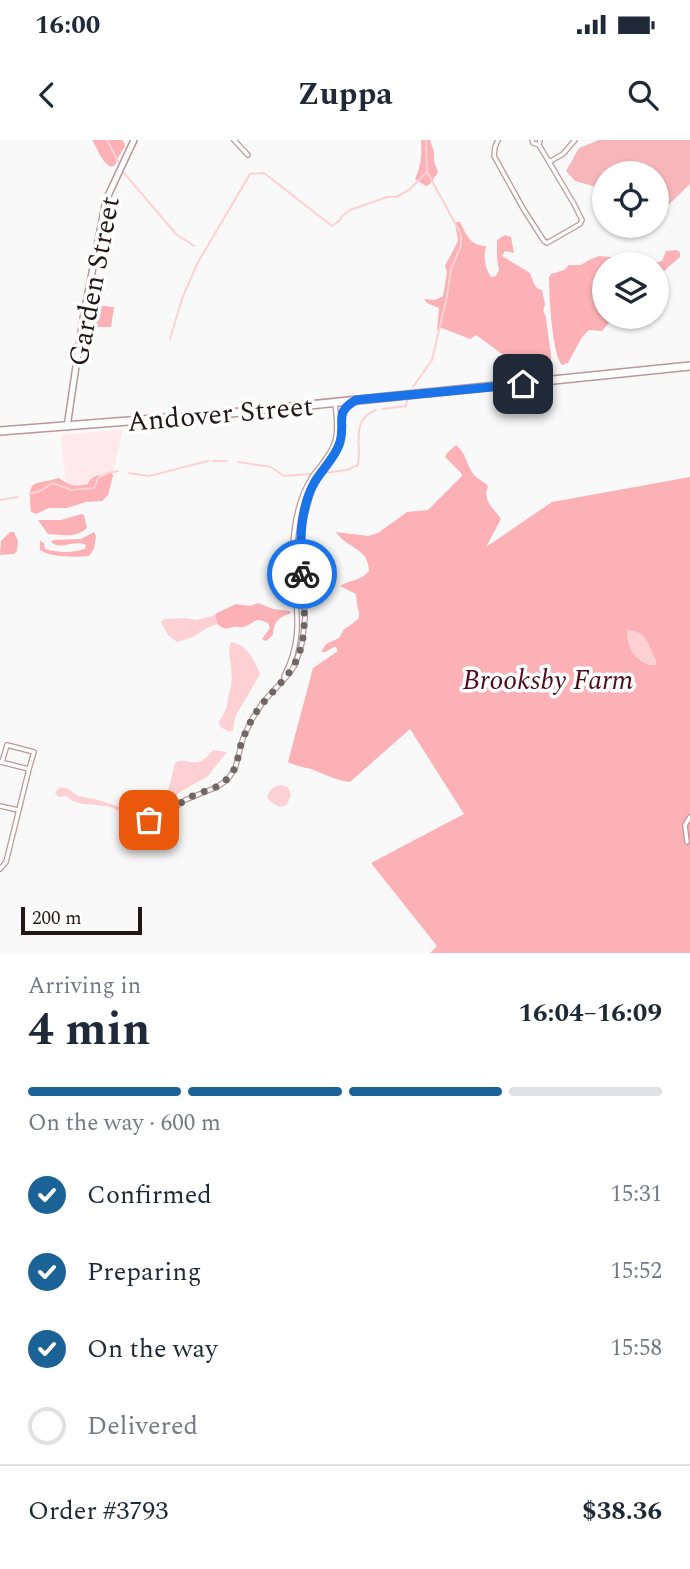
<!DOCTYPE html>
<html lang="en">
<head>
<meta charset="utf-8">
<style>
  :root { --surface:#fff; --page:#f6f6f7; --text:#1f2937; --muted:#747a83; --line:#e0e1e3; --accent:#1b6296 }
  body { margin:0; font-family:Spectral,serif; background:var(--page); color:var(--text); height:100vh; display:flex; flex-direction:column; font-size:26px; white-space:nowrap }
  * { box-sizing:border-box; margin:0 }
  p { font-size:23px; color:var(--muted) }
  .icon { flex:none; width:38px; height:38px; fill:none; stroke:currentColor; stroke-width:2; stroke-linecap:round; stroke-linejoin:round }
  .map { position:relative; height:813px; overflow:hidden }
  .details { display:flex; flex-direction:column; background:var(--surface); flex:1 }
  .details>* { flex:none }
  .tools { position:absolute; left:592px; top:21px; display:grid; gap:14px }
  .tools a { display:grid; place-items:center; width:77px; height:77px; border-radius:50%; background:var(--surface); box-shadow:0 2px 5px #0004; font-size:35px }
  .scale { position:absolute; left:21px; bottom:18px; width:121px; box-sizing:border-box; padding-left:7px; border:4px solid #251718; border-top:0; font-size:19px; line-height:24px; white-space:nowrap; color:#251718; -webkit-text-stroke:5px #fff; paint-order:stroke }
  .pin { position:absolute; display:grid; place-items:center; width:60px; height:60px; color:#fff; margin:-30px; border-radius:14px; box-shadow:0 4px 10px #0006 }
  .courier { position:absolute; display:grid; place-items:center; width:70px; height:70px; margin:-35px; border:5px solid #1a73e8; border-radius:50%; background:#fff; color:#222; box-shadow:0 2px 9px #0007 }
  .headline em { font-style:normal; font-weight:700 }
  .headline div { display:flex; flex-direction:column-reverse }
  .headline { display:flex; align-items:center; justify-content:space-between; height:119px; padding:0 28px }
  h1 { font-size:46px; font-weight:700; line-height:52px }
  .bar { display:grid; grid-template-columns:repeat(4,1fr); gap:10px 7px; align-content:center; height:84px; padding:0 28px }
  .bar i { height:9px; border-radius:5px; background:var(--line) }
  .bar .on { background:var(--accent) }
  .bar p { grid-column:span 4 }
  .line { display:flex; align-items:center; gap:18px; padding:0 28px; border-top:2px solid var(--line) }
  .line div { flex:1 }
  ol { padding:0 28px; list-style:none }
  li { display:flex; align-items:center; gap:21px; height:77px }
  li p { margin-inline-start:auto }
  li .icon { padding:7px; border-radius:50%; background:var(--accent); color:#fff; stroke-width:4 }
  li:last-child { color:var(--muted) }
  li i { width:38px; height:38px; border:4px solid var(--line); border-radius:50% }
  .status { display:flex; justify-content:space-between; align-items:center; height:49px; padding:0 35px; background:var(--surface); direction:ltr }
  .status svg { height:19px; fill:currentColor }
  header { display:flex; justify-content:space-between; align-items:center; height:91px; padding:0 28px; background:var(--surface); font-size:32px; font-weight:700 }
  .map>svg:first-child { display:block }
</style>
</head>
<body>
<div class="status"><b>16:00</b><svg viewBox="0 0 49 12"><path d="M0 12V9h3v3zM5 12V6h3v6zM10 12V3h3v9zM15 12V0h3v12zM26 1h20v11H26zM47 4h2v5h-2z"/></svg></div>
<header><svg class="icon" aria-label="back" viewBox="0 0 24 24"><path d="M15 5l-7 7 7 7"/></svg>Zuppa<svg class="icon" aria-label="search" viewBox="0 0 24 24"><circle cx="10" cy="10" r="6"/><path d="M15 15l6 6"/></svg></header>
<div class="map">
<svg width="690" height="813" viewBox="0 0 690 813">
  <rect width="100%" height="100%" fill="#f9f9f9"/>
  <path fill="#feeaeb" d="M123,289L113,332L98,338L94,348H66L61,295Z"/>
  <path fill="#fbb1b5" d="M92,0H123L125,6L118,18L115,25L111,27C101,21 98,10 92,0Z
    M421,0H430L434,12V21L438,32L430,44L426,46L415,39C421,26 422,15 421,0Z
    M455,82H460C466,94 470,106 486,106C483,117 485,128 491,137L496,136L499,130L497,118V100L505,95L511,97L514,113L505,111L502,116L530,133L534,144L538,149L542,150L545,164L543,171C548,179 546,184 548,193C549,205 553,215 550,227H539L530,230H524L476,195L470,199L442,188L437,190L439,168L427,163L424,159L435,160L443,156L447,132L445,126L458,101Z
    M676,110L680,112V117L656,138V124H648L662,121L666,111Z
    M599,116L611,117L618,120L619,124H604V177H614L602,191L589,190L582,197L568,223L562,225C552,215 549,155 549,137L551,134L564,130L569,125H581L589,120Z
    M95,165L114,167L111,187H84Z
    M456,305C467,314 466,325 474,335C479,340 484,341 488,346C482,361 494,368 501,379L486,407L552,362L690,337V813H430L437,806L371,723L464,674L410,589L350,642C337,641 324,634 311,629C303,627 296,626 288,622L313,528L338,511L336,507H334L325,512H321L326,504L339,498L344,489L352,484L359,478V473L357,464L356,454L340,446C349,440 363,440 369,431C369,408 347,409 336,392L368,396L378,393L407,372L428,370L462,336L461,333L445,317L447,313Z
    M112,333L113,336L108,355L102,361L86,362L67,368H49L36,374L31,372C28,337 31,346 59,338C70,346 74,347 88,344C93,333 102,336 112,333Z
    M82,374L84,375L87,388C77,398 61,395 48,394L38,380H61Z
    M10,392H14L18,401L17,411L14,414L0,415L1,401Z
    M94,392L96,396L94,409L89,416C75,417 52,418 40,410V401L44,403L45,409C60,413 71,413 85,409L86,405C74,399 61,411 51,402L53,400L81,399Z
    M258,463L273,469L290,471L291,473C278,478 274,481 273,495L266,501L262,499L270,488L268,483C255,477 257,481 246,486C240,489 240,486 234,487C224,489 226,490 217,484L215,475L217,473L236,464L250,466Z"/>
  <path fill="#f7b7ba" d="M599,0H690V44L656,77V33H604V56L596,47L575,41L566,31L579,8Z"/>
  <path fill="#fdd1d3" d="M215,475L217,484L207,488L193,497L177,502L168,495L161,482L164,479L185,478L197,480Z
    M627,490C648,491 647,504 656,520V525C637,526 626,507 627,490Z
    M231,502C247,504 255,521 260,534L235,577L233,590L229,592L220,586L219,582L226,569L232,540L229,508Z
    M213,610L227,612L208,636L180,652L159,670L152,673L147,672L142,669L143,664C148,664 156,666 160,663C169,657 172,633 175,623C187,616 193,628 204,619C207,617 210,613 213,610Z
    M281,645L288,647L291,655L287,665L280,667L271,662L267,657C270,650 273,646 281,645Z
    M61,647L69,649L78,656L95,659L126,669V672L123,674C110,662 91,667 76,662C72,661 69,658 66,656L58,657L55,652Z"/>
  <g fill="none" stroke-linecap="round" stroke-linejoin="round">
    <path stroke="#fdd1d3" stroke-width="2" d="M107,0L118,21
      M124,33L176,94L194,106
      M170,199L182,159L197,124L250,34L264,33L332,86L339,81L342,76L350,70L387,57H396L409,50L427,32
      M413,247L432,220L447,156L451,129L461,106V94L427,32L426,0
      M383,269L406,266L407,261
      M213,321H227
      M238,322L271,327L284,336L310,334
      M129,333L149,336L208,321
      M325,333L347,330L358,325C362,303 350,280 376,270
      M30,354L40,351L53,343L71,350L94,348L98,338L108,333L118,331
      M0,360L18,357"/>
    <g stroke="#bb9799" stroke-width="6">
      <path id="street" d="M234,0L248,15
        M498,0L495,7L494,16L524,70L544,101L547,103L580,84L582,80L574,64L539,5
        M532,0L533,3L539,5L540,0
        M549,22L563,14L575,0
        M284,536C311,487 287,444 294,393C296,374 302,353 312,337C320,326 332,314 335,301C339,289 336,276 335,263
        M0,622L29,629L6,722L0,729
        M2,622L7,605L34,612L29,629
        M0,666L18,670
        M136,680H153L163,677L185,660L217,647L227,640L235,629L243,598L252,579L263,562L288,535L295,525L302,503L305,478L301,415L302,387L312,349L340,304L342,272L351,263
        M687,702L685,685L690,677"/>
    </g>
    <g stroke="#bb9799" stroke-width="8">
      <path id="secondary" d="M67,287L83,179L106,60L134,0"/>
    </g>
    <g stroke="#bb9799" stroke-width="10">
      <path id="highway" d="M0,291L231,273L690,226"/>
    </g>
    <use href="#street" stroke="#fff" stroke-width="3.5"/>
    <use href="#secondary" stroke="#fff" stroke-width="5"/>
    <use href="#highway" stroke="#fff" stroke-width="7"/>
  </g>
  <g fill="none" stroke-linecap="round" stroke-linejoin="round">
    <path stroke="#6f6667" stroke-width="7" stroke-dasharray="0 12.6" d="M149,680C165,680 172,668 185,660C199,651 216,651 228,638C237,629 238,616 241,604C244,595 248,587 252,579C265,555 290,540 299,514C308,488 303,461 302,434"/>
    <path stroke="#1a73e8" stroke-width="9" d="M302,434C300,404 299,371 314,343C322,329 336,317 340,302C346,282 333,273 356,260L523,244"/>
  </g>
  <g text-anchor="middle" stroke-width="7" stroke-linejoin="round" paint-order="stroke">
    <g font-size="28" fill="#251718" stroke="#fff">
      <text transform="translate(93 141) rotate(-79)" y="10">Garden Street</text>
      <text transform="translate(220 273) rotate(-5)" y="10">Andover Street</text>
    </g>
    <g font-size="28" font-style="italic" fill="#4d0e1a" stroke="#fff">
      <text x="548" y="549">Brooksby Farm</text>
    </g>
  </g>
</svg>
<div class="tools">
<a><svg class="icon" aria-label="locate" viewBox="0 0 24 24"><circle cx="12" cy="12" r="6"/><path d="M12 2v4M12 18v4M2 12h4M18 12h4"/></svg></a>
<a><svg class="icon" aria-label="layers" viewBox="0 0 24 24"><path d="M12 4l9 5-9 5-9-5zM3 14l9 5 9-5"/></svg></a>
</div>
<div class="scale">200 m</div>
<div class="pin" style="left:149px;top:680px;background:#ea580c"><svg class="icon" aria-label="bag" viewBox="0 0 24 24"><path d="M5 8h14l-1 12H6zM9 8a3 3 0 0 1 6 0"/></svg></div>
<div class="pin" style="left:523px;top:244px;background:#1f2937"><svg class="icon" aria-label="home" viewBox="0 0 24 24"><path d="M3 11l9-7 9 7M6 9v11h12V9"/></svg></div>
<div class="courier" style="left:302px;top:434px"><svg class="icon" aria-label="bike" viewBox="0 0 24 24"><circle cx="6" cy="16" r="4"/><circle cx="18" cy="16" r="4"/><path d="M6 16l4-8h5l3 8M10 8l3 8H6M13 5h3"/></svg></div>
</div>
<section class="details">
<div class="headline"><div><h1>4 min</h1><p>Arriving in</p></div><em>16:04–16:09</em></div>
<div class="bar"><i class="on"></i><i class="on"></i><i class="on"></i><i></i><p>On the way · 600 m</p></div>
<ol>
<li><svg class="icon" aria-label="check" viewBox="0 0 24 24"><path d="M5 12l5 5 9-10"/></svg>Confirmed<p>15:31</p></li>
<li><svg class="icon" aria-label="check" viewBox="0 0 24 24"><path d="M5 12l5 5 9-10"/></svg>Preparing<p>15:52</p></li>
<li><svg class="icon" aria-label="check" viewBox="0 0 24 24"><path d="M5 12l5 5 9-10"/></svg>On the way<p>15:58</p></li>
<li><i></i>Delivered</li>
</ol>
<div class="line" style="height:91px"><div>Order #3793</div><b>$38.36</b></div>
</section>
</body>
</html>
